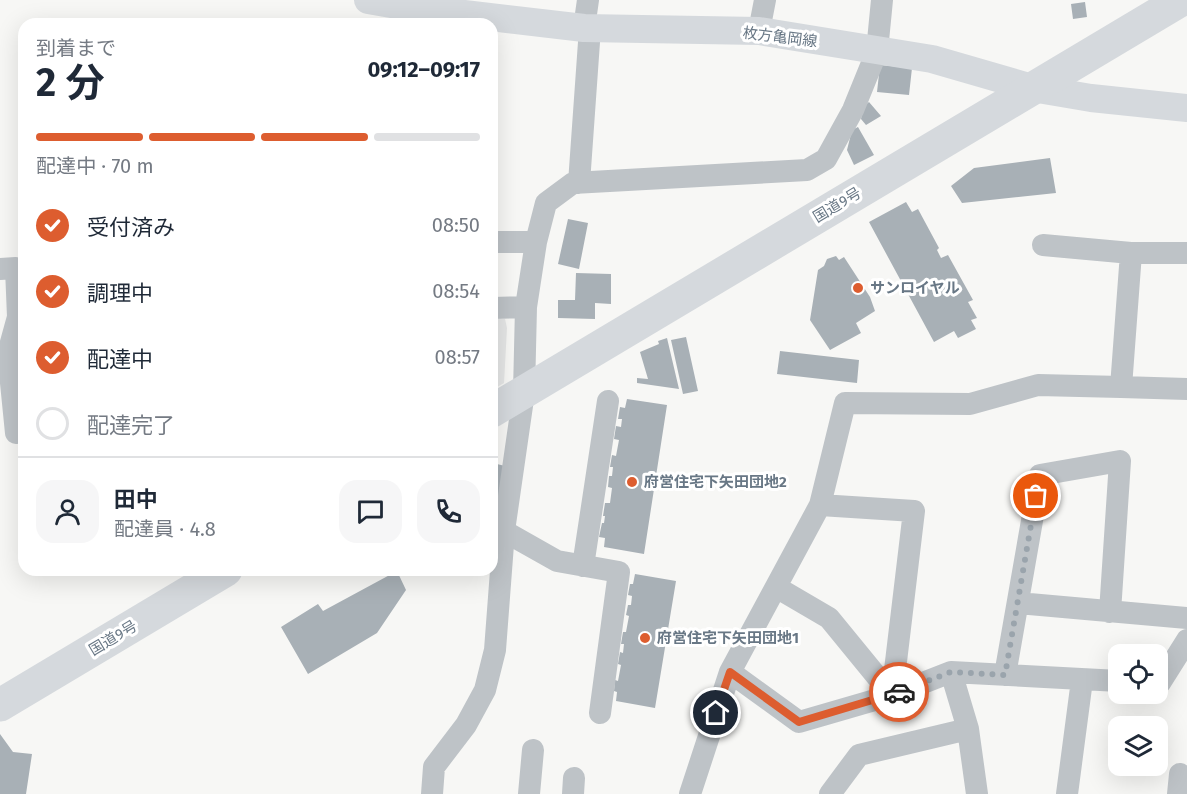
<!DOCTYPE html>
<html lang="ja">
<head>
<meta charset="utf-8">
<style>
  :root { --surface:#fff; --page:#f6f6f7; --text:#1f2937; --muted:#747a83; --line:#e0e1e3; --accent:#dd5d2f }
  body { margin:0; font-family:"Fira Sans","Noto Sans JP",sans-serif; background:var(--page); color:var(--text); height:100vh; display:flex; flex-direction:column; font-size:22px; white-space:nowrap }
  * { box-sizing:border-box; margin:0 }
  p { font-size:20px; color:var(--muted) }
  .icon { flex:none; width:33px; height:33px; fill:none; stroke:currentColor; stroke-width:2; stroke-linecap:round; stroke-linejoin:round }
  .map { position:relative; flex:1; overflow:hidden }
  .panel { position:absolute; left:18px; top:18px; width:480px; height:558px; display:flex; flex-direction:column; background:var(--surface); border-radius:18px; box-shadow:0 6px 24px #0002 }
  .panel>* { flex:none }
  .controls { position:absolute; left:1108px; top:644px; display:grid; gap:12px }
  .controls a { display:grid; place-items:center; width:60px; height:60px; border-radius:12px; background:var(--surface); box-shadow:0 6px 24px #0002; font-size:30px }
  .pin { position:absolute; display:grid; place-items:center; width:51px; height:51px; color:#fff; margin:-26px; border:3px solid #fff; border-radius:50%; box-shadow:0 2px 6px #0007 }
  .courier { position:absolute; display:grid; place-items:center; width:60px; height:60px; margin:-30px; border:4px solid #dd5d2f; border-radius:50%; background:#fff; color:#222; box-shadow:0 2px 8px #0007 }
  .headline em { font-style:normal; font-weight:700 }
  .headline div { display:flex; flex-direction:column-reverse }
  .headline { display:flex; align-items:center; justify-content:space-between; height:102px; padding:0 18px }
  h1 { font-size:39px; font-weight:700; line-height:45px }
  .bar { display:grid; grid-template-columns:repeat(4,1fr); gap:9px 6px; align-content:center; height:72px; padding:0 18px }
  .bar i { height:8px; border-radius:4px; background:var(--line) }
  .bar .current { background:var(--accent) }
  .bar p { grid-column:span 4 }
  .line { display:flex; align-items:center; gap:15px; padding:0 18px; border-top:2px solid var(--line) }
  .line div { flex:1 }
  .round { display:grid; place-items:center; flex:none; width:63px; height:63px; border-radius:18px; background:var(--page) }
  ol { padding:0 18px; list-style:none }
  li { display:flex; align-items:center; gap:18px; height:66px }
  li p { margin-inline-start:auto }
  li .icon { padding:6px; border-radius:50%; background:var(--accent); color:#fff; stroke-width:4 }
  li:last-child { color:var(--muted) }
  li i { width:33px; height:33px; border:3px solid var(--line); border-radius:50% }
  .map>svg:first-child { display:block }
</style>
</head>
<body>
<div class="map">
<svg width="1187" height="794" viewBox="0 0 1187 794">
  <rect width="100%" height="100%" fill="#f7f7f5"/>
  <path fill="#e5e6e6" d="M492,319H505L507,328L504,383L492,390Z"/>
  <path fill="#a8b0b6" d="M1085,2L1087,17L1073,19L1071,4Z
    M880,65L912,68L909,95L877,92Z
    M869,102L881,116L866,125L861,119L863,107Z
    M858,127L874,155L854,165L847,150L852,130Z
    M1050,158L1056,193L962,203L951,186L974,168Z
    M906,202L912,212L918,209L939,248L937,250L941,258L948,255L973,300L968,302L977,318L971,320L976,329L958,338L954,331L934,342L869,222Z
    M568,219L588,223L579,269L558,264Z
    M836,256L839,260L844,257L870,297L875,311L856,323L861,333L830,350L810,320L818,270L824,266L827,259Z
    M576,273L611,274V304L595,303V319L558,318V300H575Z
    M686,337L698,391L683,394L671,340Z
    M667,338L679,389L637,383V378L648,379L640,352L659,344L658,341Z
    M780,351L859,360L857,383L777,374Z
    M627,399L667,405L644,554L604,547L605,538L599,537L602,523H604L605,516H603L605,503H610L612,488L608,487L609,476H612L613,467H610L612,455L616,456L619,440L614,439L616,426L621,427L622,419H618L620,407L625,408Z
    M493,463L509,467L501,505L492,512Z
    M397,571L406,590L377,633L308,674L281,627L318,604L323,611Z
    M635,574L676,581L655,708L616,701L617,692L614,691L615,680L618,681L621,665L618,664L620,652L623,653L624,644H621L623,632H626L629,616L626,615L628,605H631L632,596L628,595L630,584H633Z
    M0,734L13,752L32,754L26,794H0Z"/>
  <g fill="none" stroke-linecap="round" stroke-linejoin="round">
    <path stroke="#bec3c7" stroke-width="22" d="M584,28L588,0
      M759,31L765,0
      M579,183L590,28
      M492,242H536
      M1043,245L1131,253
      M0,269L16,268L18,317L8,353L16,433
      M492,308L526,307
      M1121,387L1187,389
      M504,531L557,561L619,572L600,713
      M583,566L608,401
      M776,587L829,618L892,695L951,672L1119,681
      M1018,603L1187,618
      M730,672L799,722L892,695L914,511L820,505
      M951,672L968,729L977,794
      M1005,675L1040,475L1120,461L1110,612
      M1158,683H1160L1187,640
      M432,794L434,767L466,725L485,690L495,650L504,531L524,392L526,307L536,242L546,203L573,183L807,170L826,159L853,110L877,51L882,0
      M529,794L533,750
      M573,794L574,778
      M690,794L730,672L820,505L845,403L970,404L1038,385L1121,387L1131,253H1187
      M830,794L859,755L968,729
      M1067,794L1082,680
      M1178,794L1180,774"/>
    <path stroke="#d5d9dd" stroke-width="28" d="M368,0L414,8L584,28L759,31L932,59L1032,88L1091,98L1187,108"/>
    <path stroke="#d5d9dd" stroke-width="33" d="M492,411L1181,0
      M0,705L226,570"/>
  </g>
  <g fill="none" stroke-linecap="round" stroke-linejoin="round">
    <path stroke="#9aa4ac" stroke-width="6" stroke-dasharray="0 10.8" d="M899,692L951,672L1005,675L1036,496"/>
    <path stroke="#dd5d2f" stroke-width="8" d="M716,713L730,672L799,722L899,692"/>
  </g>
  <g fill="#dd5d2f" stroke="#fff" stroke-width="2">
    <circle cx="858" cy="288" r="6"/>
    <circle cx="632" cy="482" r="6"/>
    <circle cx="645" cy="638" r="6"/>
  </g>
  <g text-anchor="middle" stroke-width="6" stroke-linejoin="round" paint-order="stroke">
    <g font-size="15" fill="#687785" stroke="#fff">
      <text transform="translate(780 37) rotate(7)" y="5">枚方亀岡線</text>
      <text transform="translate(837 205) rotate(-31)" y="5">国道9号</text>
      <text transform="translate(113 638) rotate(-31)" y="5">国道9号</text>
    </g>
    <g font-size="15" font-weight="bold" fill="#687785" stroke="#fff" text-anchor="start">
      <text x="870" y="293">サンロイヤル</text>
      <text x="644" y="487">府営住宅下矢田団地2</text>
      <text x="657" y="643">府営住宅下矢田団地1</text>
    </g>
  </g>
</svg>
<div class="controls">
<a><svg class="icon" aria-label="locate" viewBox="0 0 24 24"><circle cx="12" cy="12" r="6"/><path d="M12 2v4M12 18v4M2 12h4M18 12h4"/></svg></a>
<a><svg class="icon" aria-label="layers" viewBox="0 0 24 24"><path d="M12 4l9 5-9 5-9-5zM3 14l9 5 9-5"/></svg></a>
</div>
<div class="pin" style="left:1036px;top:496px;background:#ea580c"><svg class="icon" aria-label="bag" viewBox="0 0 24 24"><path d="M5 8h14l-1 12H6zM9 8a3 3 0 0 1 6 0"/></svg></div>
<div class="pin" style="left:716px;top:713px;background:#1f2937"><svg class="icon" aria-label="home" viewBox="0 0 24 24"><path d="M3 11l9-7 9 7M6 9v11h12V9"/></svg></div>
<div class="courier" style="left:899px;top:692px"><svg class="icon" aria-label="car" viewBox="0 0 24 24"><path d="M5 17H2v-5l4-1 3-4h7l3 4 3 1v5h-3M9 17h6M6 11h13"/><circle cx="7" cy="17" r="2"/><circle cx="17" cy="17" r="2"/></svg></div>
<section class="panel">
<div class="headline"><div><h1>2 分</h1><p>到着まで</p></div><em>09:12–09:17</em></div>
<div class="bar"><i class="current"></i><i class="current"></i><i class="current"></i><i></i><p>配達中 · 70 m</p></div>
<ol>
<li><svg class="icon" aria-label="check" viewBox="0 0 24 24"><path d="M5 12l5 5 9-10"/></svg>受付済み<p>08:50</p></li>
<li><svg class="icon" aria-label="check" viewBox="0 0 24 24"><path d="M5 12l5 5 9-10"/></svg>調理中<p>08:54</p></li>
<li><svg class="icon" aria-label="check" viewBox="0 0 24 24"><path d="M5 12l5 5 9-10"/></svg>配達中<p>08:57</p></li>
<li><i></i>配達完了</li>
</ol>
<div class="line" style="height:108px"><a class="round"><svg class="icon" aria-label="person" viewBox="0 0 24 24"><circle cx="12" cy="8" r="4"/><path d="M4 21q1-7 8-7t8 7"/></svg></a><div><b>田中</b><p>配達員 · 4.8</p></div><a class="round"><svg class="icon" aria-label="chat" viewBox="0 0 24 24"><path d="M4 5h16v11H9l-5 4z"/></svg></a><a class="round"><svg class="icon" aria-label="phone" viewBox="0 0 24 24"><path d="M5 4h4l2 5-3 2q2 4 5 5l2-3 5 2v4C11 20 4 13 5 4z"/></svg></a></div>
</section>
</div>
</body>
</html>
